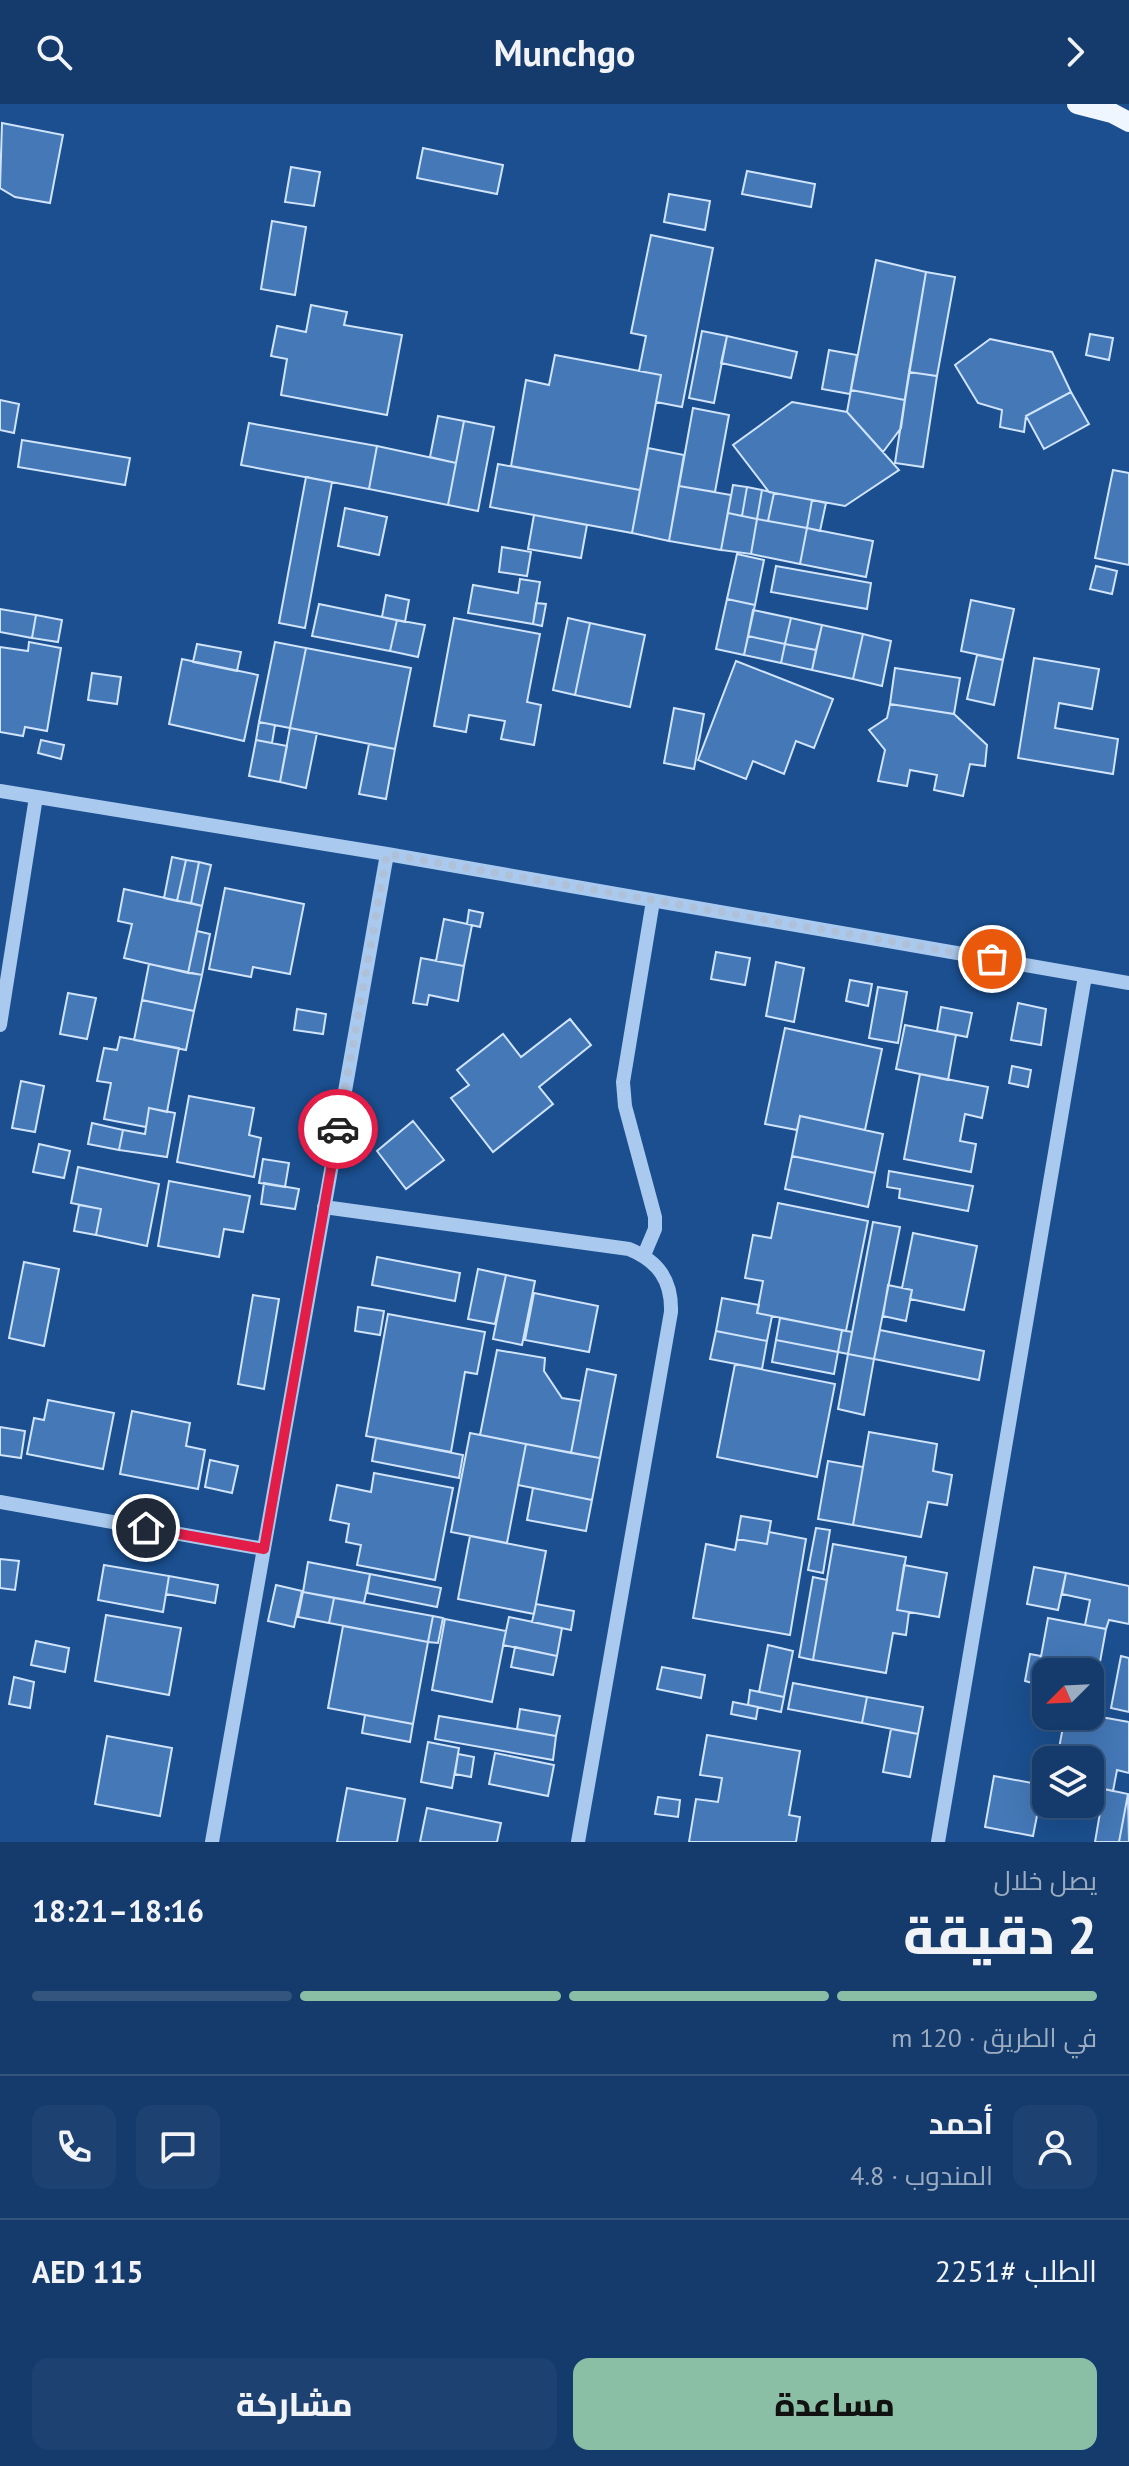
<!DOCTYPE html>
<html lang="ar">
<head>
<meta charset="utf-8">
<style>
  :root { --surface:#143b6b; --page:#1d4271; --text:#f1f3f6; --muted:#9dadc1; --line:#33557e; --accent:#8abfa5 }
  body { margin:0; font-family:"PT Sans",Cairo,sans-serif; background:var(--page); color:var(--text); direction:rtl; height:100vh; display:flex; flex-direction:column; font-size:30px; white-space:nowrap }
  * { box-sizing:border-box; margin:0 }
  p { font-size:26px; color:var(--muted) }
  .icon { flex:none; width:44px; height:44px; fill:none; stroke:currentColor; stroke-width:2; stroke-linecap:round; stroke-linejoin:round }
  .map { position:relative; height:1738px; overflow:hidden; direction:ltr }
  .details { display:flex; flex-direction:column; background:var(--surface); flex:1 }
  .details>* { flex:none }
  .needle { width:52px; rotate:246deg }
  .buttons { position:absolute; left:1032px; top:1554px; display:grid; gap:16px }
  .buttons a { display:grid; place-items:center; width:72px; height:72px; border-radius:16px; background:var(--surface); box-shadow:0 8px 32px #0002,0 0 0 2px var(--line); font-size:40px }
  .pin { position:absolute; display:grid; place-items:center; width:68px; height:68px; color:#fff; margin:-34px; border:4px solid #fff; border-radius:50%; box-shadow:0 2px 8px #0007 }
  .courier { position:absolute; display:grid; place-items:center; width:80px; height:80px; margin:-40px; border:6px solid #e11d48; border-radius:50%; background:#fff; color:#222; box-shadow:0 2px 10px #0007 }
  .summary em { font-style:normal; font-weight:800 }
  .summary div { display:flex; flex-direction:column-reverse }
  .summary { display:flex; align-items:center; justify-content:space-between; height:136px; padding:0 32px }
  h1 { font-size:52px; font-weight:800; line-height:60px }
  .bar { display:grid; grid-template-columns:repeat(4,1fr); gap:12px 8px; align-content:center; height:96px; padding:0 32px }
  .bar i { height:10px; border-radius:6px; background:var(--line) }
  .bar .active { background:var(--accent) }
  .bar p { grid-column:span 4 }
  .line { display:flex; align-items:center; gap:20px; padding:0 32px; border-top:2px solid var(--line) }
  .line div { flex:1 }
  .round { display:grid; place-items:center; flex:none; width:84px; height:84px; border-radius:16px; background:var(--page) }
  .primary-button { display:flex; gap:16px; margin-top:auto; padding:16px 32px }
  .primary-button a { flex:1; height:92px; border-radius:16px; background:var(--accent); color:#111; font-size:32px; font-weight:800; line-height:92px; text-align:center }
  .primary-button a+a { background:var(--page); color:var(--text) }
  header { display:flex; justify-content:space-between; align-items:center; height:104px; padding:0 32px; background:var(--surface); font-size:36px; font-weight:800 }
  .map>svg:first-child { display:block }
</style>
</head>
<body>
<header><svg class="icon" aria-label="forward" viewBox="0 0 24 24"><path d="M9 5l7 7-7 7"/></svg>Munchgo<svg class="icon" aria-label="search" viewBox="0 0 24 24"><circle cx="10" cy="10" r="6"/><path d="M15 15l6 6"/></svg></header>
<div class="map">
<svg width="1129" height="1738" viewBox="0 0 1129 1738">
  <rect width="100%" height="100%" fill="#1b4f8f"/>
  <path fill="#4478b7" stroke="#cfe3fa" stroke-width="2" d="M2,19L63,31L50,99L15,93L0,84Z
    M423,44L503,61L497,90L417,74Z
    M291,63L320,68L314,102L285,98Z
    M747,67L815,80L811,103L742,90Z
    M669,90L710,97L705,126L664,118Z
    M272,117L306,123L295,191L261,185Z
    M651,131L713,144L682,303L656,298L661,271L639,267L646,232L631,229Z
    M876,156L926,168L905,296L851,286Z
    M926,168L955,173L937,272L909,268Z
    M311,201L347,208L344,221L402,231L387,311L281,291L287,255L271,252L277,222L306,228Z
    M702,227L727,232L714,299L689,294Z
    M1090,230L1113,234L1109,256L1086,251Z
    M727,232L797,248L791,274L721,259Z
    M990,235L1052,248L1071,288L1026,312L1024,328L1000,323L1002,306L978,299L955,261Z
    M829,246L857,251L850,290L822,285Z
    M555,251L661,271L640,386L511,362L526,276L549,281Z
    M909,268L937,272L923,363L895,359Z
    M851,286L905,296L901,324L883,348L847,308Z
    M1071,288L1089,320L1044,345L1026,312Z
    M0,296L19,300L14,329L0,326Z
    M792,298L847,308L899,366L845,402L769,388L733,341Z
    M693,304L729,311L715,388L679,382Z
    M438,312L464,317L456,359L430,353Z
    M464,317L494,323L478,407L448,401Z
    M249,319L377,342L369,385L241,361Z
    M22,336L130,354L125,381L18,363Z
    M377,342L456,359L448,401L369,385Z
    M648,344L684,351L669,437L632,429Z
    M498,360L640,386L632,429L490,403Z
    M1113,366L1129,369V461L1095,454Z
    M306,373L332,378L305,524L279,519Z
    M733,381L747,383L742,412L728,409Z
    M679,382L731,391L721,446L669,437Z
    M747,383L762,386L757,415L742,412Z
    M762,386L774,389L768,417L757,415Z
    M774,389L812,396L807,424L768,417Z
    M812,396L826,399L820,427L807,424Z
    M345,404L387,413L379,451L338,442Z
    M728,409L757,415L751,450L721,446Z
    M534,411L587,421L581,454L528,445Z
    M757,415L807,424L800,460L751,450Z
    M807,424L873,437L866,473L800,460Z
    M502,443L531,448L527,472L499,468Z
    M737,450L764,456L755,501L727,495Z
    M776,462L871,479L867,505L771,488Z
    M1096,462L1117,467L1112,490L1090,485Z
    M520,475L540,478L533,520L468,509L473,481L518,489Z
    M386,491L409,496L405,518L382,513Z
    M727,495L755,501L744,551L716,545Z
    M971,496L1014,505L1003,556L961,547Z
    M536,499L546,500L542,522L533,520Z
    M319,500L397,516L390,547L312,532Z
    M0,505L36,511L32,534L0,528Z
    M753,506L791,514L785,540L748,532Z
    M36,511L62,516L58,538L32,534Z
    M454,514L540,530L527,598L541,601L534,641L501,635L505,617L469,611L466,628L434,622Z
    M568,514L590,519L575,591L553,586Z
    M791,514L822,521L816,546L785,540Z
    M397,516L425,521L418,553L390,547Z
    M590,519L645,531L630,603L575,591Z
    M822,521L863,530L853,575L812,566Z
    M863,530L891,537L882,582L853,575Z
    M748,532L785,540L781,559L744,551Z
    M29,538L61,544L47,627L25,623L23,632L0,628V543L28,547Z
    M275,538L306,544L290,624L259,618Z
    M197,540L241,548L237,567L193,558Z
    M785,540L816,546L812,566L781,559Z
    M306,544L411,564L395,645L290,624Z
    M977,551L1003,556L994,601L967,595Z
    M1034,554L1099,565L1092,605L1059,599L1055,624L1118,635L1113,670L1018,654Z
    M182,555L258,571L244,637L169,620Z
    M736,557L833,595L814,644L796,637L784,670L753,657L746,675L698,656Z
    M895,564L960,574L954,610L890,600Z
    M92,569L121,573L117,600L88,596Z
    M890,600L954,610L987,641L985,662L970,660L963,692L934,686L937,671L910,666L907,682L878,677L885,646L869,626L887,614Z
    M674,604L704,610L694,665L664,659Z
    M259,618L275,621L272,639L256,636Z
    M290,624L317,629L306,684L280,678Z
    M41,636L64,641L61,655L38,649Z
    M256,636L287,642L280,678L249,672Z
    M369,640L395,645L386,695L359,690Z
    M172,753L186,756L177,797L164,794Z
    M186,756L199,758L191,799L177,797Z
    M199,758L211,761L202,802L191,799Z
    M225,784L304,800L290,870L253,863L251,873L209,865Z
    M124,785L202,802L188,869L124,854L132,820L118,817Z
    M469,806L483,809L480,823L467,820Z
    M444,815L472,821L464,862L436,857Z
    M197,827L210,830L202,871L188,869Z
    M716,848L750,854L745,881L711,875Z
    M421,854L464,862L458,897L429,891L427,901L413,899Z
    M776,858L804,864L794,918L766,912Z
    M149,860L202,871L194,907L142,896Z
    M850,876L872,880L868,902L846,897Z
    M878,883L907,888L898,939L869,934Z
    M68,889L96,894L87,935L60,930Z
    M142,896L194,907L186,946L134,936Z
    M1018,899L1046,905L1041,941L1011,936Z
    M941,903L972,909L967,933L937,927Z
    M297,905L326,910L323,930L294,926Z
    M570,915L591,941L539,983L553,1000L493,1048L451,994L469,981L457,966L503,930L521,953Z
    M905,921L956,931L948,976L896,965Z
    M785,924L882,945L865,1026L800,1012L797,1026L765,1020Z
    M120,933L179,944L167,1008L149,1004L146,1023L104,1015L111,979L97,977L104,944L117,946Z
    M1012,962L1031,966L1028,983L1009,979Z
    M920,970L988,983L982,1014L965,1010L960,1037L976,1040L971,1068L904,1055Z
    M21,977L44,982L35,1028L12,1024Z
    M189,992L254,1004L249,1031L261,1034L254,1073L177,1058Z
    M149,1004L175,1009L167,1053L119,1046L123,1026L145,1030Z
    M800,1012L883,1030L875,1069L792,1052Z
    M413,1017L444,1056L406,1085L377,1047Z
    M92,1019L123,1026L119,1046L88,1040Z
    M39,1040L70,1047L64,1074L33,1068Z
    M792,1052L875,1069L868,1103L785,1085Z
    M263,1055L289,1059L285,1083L259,1079Z
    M78,1063L159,1080L147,1142L96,1131L101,1105L71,1099Z
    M889,1067L973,1082L968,1107L899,1094L900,1085L887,1083Z
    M169,1077L250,1092L243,1128L224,1125L219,1153L158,1142Z
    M264,1079L299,1085L295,1105L261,1100Z
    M778,1099L868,1117L846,1227L757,1209L763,1177L745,1174L753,1131L771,1134Z
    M79,1101L101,1105L96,1131L74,1127Z
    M873,1118L900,1123L874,1255L848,1250Z
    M913,1129L977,1142L964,1206L910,1195L912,1186L902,1184Z
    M377,1153L460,1169L455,1197L372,1181Z
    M24,1158L59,1165L44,1242L9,1234Z
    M478,1165L506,1171L495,1220L468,1215Z
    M506,1171L535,1177L522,1241L493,1235Z
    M888,1181L912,1186L906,1217L883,1212Z
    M534,1189L598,1202L589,1248L525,1236Z
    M253,1191L279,1195L264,1285L238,1280Z
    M722,1194L759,1201L757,1209L772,1212L767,1237L716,1227Z
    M358,1203L384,1207L380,1231L355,1227Z
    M388,1210L485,1228L477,1270L465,1268L451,1348L366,1332Z
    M780,1214L842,1226L838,1248L776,1236Z
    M842,1226L852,1228L848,1250L838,1248Z
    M880,1226L984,1247L979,1276L874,1255Z
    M716,1227L767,1237L762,1265L710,1255Z
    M776,1236L838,1248L834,1270L772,1258Z
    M497,1246L545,1254L544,1267L562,1294L581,1297L571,1349L480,1331Z
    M848,1250L874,1255L864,1311L838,1305Z
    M735,1260L835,1280L817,1373L717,1353Z
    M587,1265L616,1271L600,1354L571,1349Z
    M48,1296L114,1309L103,1365L27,1350L34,1314L44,1316Z
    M132,1307L190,1319L186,1342L205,1346L198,1385L120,1370Z
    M0,1323L25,1327L21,1354L0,1351Z
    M869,1328L937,1340L933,1367L952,1371L947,1401L928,1398L921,1433L853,1421Z
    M470,1329L526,1340L507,1439L451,1428Z
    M376,1334L463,1351L459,1374L372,1357Z
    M526,1340L600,1354L592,1396L518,1381Z
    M210,1356L238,1362L232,1389L205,1383Z
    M828,1357L863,1363L853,1421L818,1415Z
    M374,1369L453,1384L435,1476L357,1461L361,1441L346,1438L349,1420L330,1416L337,1381L371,1388Z
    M533,1384L592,1396L586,1427L527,1416Z
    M741,1412L771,1417L767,1440L737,1435Z
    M816,1424L830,1426L823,1469L808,1466Z
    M769,1428L806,1435L790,1531L693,1514L706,1440L735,1446L737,1435L767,1440Z
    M470,1432L546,1447L534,1510L458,1495Z
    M833,1440L906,1453L897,1506L909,1508L906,1531L893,1529L886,1569L813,1556Z
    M0,1455L19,1457L15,1486L0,1484Z
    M308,1458L370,1470L364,1499L303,1488Z
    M104,1461L169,1472L163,1508L98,1496Z
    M904,1461L947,1469L939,1513L897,1506Z
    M1034,1463L1066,1469L1058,1506L1027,1500Z
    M1066,1469L1129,1482V1520L1109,1516L1106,1525L1085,1521L1090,1496L1062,1490Z
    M370,1470L441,1484L437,1503L367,1489Z
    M169,1472L218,1481L215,1499L166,1490Z
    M813,1473L827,1476L813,1556L799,1553Z
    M276,1481L302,1487L294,1523L268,1517Z
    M303,1488L334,1494L329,1519L298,1513Z
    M334,1494L433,1512L428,1538L329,1519Z
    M536,1500L574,1507L571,1526L532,1518Z
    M106,1511L181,1524L169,1591L95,1577Z
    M433,1512L443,1514L438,1539L428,1538Z
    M509,1513L562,1524L557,1552L503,1541Z
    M1048,1514L1106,1525L1094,1591L1090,1590V1568H1046V1582L1036,1580Z
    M445,1515L506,1527L492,1598L432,1586Z
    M343,1522L428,1538L413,1620L328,1604Z
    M36,1537L69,1544L65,1568L31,1561Z
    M768,1541L793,1547L784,1593L759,1588Z
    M515,1543L557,1552L553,1571L511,1563Z
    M1030,1550L1041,1552L1036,1580L1025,1577Z
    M1121,1552L1129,1554V1608L1111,1604Z
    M662,1563L705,1571L701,1594L657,1585Z
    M14,1573L34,1578L30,1604L9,1600Z
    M793,1579L867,1593L862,1619L788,1605Z
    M750,1586L784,1593L781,1608L748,1601Z
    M867,1593L923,1603L918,1630L862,1619Z
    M733,1598L758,1603L756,1615L731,1610Z
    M520,1605L560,1612L556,1632L517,1625Z
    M365,1611L413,1620L410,1638L362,1629Z
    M1090,1611L1129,1618V1669L1117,1666L1113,1687L1090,1682V1656L1057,1655L1065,1612Z
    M439,1612L556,1632L553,1656L435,1635Z
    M891,1625L918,1630L910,1673L883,1668Z
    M707,1631L800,1647L789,1711L800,1713L796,1738H689L696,1695L718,1698L722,1674L700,1671Z
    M107,1632L172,1644L160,1712L95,1700Z
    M428,1638L459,1644L452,1684L421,1678Z
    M495,1649L554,1661L548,1692L489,1680Z
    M458,1650L474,1653L471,1673L455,1670Z
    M994,1672L1043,1681L1033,1732L985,1723Z
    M347,1684L405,1695L397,1738H337Z
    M1104,1685L1128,1690L1119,1738H1095Z
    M1128,1690L1129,1738H1119Z
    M658,1693L680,1696L678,1713L655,1710Z
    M427,1704L501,1719L497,1738H420Z"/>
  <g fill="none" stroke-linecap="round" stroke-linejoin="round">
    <path stroke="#a9c9ee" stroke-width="14" d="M0,687L387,750L1129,879
      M0,921L36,693
      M324,1103L629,1145C658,1157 672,1176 671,1208L578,1738
      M644,1151L655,1125V1113L625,1002L623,978L653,797
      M0,1398L264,1445
      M212,1738L387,750
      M938,1738L1085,872"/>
    <path stroke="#f0f6ff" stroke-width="20" d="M1077,0L1112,9L1129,18"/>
  </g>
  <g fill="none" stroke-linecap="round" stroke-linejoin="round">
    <path stroke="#afc1d8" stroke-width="8" stroke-dasharray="0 14.4" d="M338,1025L387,750L992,855"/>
    <path stroke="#e11d48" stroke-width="10" d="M146,1424L264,1445L338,1025"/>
  </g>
</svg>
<div class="buttons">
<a><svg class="needle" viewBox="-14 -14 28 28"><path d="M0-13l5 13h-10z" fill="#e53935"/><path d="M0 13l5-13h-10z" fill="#9dadc1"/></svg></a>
<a><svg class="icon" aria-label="layers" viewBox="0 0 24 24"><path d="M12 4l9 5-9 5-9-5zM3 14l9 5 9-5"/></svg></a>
</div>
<div class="pin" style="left:992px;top:855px;background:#ea580c"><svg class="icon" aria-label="bag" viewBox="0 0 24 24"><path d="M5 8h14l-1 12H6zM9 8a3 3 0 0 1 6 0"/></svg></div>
<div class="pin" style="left:146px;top:1424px;background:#1f2937"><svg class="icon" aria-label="home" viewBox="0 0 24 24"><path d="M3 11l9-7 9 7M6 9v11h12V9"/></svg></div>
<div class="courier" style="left:338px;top:1025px"><svg class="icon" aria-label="car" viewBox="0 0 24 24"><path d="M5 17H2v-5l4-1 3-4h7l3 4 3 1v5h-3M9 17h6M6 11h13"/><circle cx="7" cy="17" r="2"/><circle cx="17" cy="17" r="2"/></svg></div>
</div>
<section class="details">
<div class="summary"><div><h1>2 دقيقة</h1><p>يصل خلال</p></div><em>18:16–18:21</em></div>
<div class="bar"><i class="active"></i><i class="active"></i><i class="active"></i><i></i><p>في الطريق · 120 m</p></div>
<div class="line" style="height:144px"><a class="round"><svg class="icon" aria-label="person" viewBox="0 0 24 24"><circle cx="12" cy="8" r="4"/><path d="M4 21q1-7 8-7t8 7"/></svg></a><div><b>أحمد</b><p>المندوب · 4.8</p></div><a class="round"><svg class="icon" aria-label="chat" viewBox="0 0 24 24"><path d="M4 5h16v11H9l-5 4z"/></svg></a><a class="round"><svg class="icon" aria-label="phone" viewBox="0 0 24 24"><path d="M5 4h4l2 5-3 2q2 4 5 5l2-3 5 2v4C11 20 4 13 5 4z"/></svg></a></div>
<div class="line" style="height:104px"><div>الطلب #2251</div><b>AED 115</b></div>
<div class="primary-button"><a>مساعدة</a><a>مشاركة</a></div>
</section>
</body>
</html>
